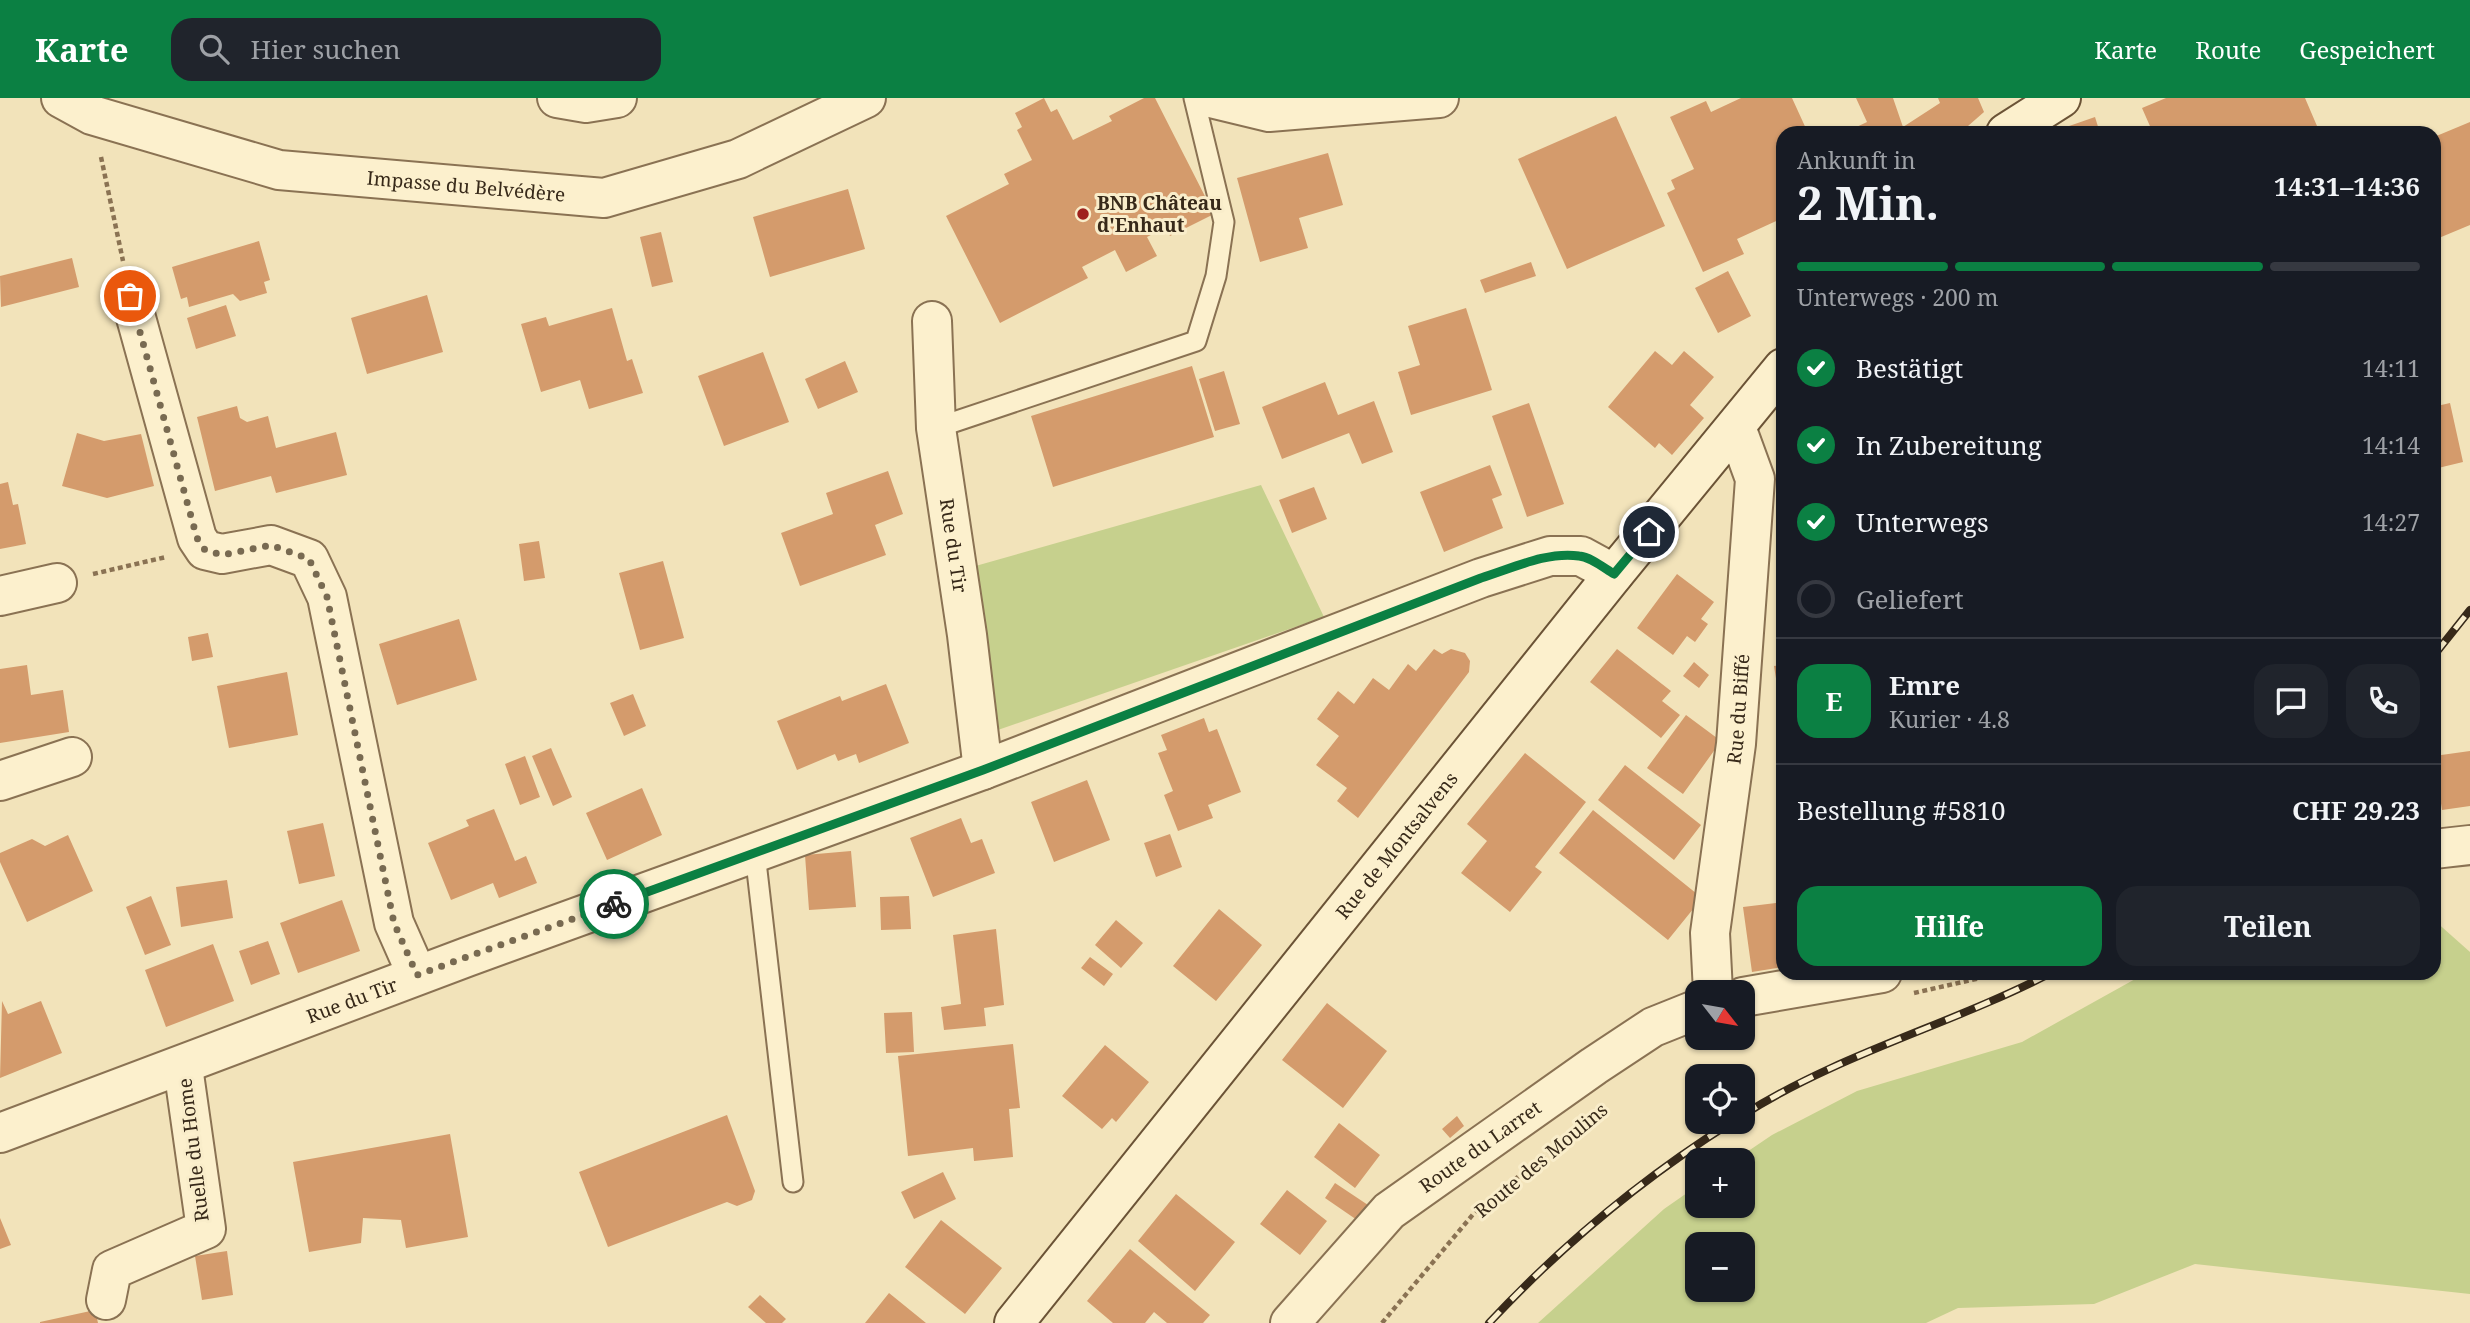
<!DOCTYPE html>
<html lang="de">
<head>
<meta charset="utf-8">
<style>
  :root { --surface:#171b24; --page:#20242c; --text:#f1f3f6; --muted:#9ea1a6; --line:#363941; --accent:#0b8043 }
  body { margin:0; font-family:"Noto Serif",serif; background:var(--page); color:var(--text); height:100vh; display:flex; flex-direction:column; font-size:26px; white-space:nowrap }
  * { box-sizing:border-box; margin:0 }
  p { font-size:23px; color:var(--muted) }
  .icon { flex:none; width:38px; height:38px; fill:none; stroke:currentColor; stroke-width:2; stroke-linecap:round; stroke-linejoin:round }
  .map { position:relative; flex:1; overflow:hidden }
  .sheet { position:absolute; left:1776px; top:28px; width:665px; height:854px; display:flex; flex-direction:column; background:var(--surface); border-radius:21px; box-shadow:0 2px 5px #0004 }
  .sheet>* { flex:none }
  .needle { width:46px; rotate:121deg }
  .buttons { position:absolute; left:1685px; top:882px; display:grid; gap:14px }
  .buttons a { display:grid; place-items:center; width:70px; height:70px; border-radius:14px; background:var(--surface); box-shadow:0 2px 5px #0004; font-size:35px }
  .pin { position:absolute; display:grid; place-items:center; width:60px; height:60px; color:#fff; margin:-30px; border:4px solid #fff; border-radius:50%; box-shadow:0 2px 7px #0007 }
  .courier { position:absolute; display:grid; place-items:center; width:70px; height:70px; margin:-35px; border:5px solid #0b8043; border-radius:50%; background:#fff; color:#222; box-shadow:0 2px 9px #0007 }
  .headline em { font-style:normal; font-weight:700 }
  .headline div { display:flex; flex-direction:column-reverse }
  .headline { display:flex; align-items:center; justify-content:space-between; height:119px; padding:0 21px }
  h1 { font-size:46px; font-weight:700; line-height:52px }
  .bar { display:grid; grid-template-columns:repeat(4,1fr); gap:10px 7px; align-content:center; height:84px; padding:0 21px }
  .bar i { height:9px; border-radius:5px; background:var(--line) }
  .bar .on { background:var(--accent) }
  .bar p { grid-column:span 4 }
  .line { display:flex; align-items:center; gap:18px; padding:0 21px; border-top:2px solid var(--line) }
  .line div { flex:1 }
  .round { display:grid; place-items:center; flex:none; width:74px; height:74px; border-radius:21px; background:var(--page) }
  ol { padding:0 21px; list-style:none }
  li { display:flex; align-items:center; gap:21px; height:77px }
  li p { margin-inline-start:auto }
  li .icon { padding:7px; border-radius:50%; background:var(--accent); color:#fff; stroke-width:4 }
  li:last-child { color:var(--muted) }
  li i { width:38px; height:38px; border:4px solid var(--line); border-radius:50% }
  .button { display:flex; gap:14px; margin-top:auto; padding:14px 21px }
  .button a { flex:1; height:80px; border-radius:21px; background:var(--accent); color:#fff; font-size:28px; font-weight:700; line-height:80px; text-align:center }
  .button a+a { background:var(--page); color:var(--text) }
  header { display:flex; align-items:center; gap:42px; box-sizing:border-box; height:98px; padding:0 35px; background:var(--accent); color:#fff }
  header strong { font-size:33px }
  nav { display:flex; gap:38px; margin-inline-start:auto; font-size:24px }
  .search { width:490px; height:63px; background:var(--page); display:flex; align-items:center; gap:18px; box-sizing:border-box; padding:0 24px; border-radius:21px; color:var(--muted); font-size:26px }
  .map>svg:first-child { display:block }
</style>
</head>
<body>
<header>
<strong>Karte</strong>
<div class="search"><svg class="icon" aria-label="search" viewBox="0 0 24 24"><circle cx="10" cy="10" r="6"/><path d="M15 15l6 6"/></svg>Hier suchen</div>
<nav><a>Karte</a><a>Route</a><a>Gespeichert</a></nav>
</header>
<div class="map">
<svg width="2470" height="1225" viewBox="0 0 2470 1225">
  <rect width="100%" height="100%" fill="#f2e3ba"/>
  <path fill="#c6d08d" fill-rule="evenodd" d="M1261,387L1324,519L995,633L972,469Z
    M2434,822L2470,854V1196L2195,1166L2094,1206L1958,1210L1926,1225H1538L1664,1111L1697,1088L1698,1108H1743V1062H1735L1772,1037L1857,993L2022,944L2146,875H2434ZM1698,1146H1743V1192H1698Z"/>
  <path fill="#d49b6c" d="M1044,0L1051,14L1057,11L1073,42L1112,23L1109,18L1144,0H1155L1214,116L1170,138L1166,129L1147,139L1157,158L1126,174L1115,152L1082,169L1088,180L1000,225L946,118L1009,86L1004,76L1032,62L1017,32L1022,29L1015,15Z
    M1741,0H1792L1808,35H1783V120L1737,141L1744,156L1703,174L1667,95L1675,91L1671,82L1694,71L1670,19L1706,3L1711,14Z
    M1856,0H1893L1903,29L1940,5L1938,0H1978L1984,14L1960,35H1844L1867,24Z
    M2166,0H2305L2320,35H2153L2142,10Z
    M1616,18L1665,128L1567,171L1518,61Z
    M2095,19L2100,35H2049Z
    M2470,24V127L2434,142V39Z
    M1328,55L1343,107L1299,120L1308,150L1260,164L1237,80Z
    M848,91L865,151L770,179L753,119Z
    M661,134L673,184L652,189L640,139Z
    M259,143L270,182L264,184L267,195L240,203L233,196L189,209L187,199L181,201L172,169Z
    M72,160L79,189L1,209L0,178Z
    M1531,164L1536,178L1485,195L1480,182Z
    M1728,173L1751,218L1718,235L1695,190Z
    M427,197L443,254L367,276L351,220Z
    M226,207L236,238L196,251L187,220Z
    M612,210L627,263L632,261L643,295L589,311L580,282L541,294L521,226L546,219L549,228Z
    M1466,210L1492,292L1411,317L1398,274L1420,267L1408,228Z
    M1655,253L1672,267L1684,253L1714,279L1690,307L1704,320L1672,357L1659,345L1655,350L1608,309Z
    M763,254L789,324L724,348L698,278Z
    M845,263L858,294L818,311L805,281Z
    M1192,268L1214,339L1053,389L1031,318Z
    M1224,273L1240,326L1215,333L1199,281Z
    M1325,284L1338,317L1374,303L1393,354L1362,366L1349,335L1282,361L1262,309Z
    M2435,301L2437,308L2450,305L2463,364L2434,371Z
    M1529,305L1564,406L1527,419L1492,318Z
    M237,308L240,320L247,324L268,318L276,350L336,334L347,377L276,395L271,378L215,393L197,319Z
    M77,335L104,343L141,336L154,388L107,400L62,388Z
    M1490,367L1502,397L1492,401L1503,430L1444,454L1420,394Z
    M888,373L903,416L875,427L886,457L800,488L781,435L833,416L826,395Z
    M8,384L13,407L18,406L26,446L0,451V386Z
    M1314,389L1327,421L1292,435L1279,402Z
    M539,443L545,480L524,483L519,446Z
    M663,463L684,540L640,552L619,475Z
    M1677,476L1714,504L1701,521L1708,526L1695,544L1687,538L1673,557L1637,530Z
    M459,521L477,582L397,607L379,546Z
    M208,535L213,559L192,563L188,539Z
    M1434,551L1442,556L1451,551L1465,555L1470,563L1469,574L1358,720L1337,703L1347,690L1316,667L1339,638L1317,621L1338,593L1354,606L1373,580L1389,592L1408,566L1416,573Z
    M1617,551L1671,593L1662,603L1680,617L1661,640L1590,584Z
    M1694,564L1709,577L1699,590L1683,578Z
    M27,567L31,597L63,592L69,634L0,645V571Z
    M1783,567V618H1782L1774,568Z
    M287,574L298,637L229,650L217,588Z
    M886,586L909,645L859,665L856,656L838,663L835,656L797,672L777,623L840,598L842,603Z
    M633,596L646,628L624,638L610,605Z
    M1686,617L1721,643L1683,696L1647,670Z
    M1204,620L1209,634L1217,631L1241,694L1208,707L1213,720L1178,733L1164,697L1173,693L1158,655L1167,652L1161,637Z
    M551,650L572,699L553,708L532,658Z
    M2470,653V708L2442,712L2434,658Z
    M1525,655L1586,704L1535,769L1542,774L1510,814L1461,775L1487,743L1467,726Z
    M525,658L540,699L520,707L505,666Z
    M1625,667L1701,727L1674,762L1598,702Z
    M1087,682L1110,742L1054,764L1031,704Z
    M642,690L662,737L607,762L586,715Z
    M494,711L515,763L526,758L537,785L499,800L493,785L451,802L428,745L469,728L466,722Z
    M1593,712L1702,800L1668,842L1559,755Z
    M961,720L971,745L982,741L995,775L933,799L910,740Z
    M323,725L335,778L299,786L287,733Z
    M1170,736L1182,769L1156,779L1144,745Z
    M68,737L93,793L27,824L0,764V755L32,741L45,748Z
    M851,753L856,809L809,812L805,757Z
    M227,782L233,820L181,829L176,789Z
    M151,798L171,847L145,857L126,809Z
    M909,798L911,831L881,832L880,799Z
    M342,802L360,853L298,875L280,825Z
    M1783,804V869L1752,874L1743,809Z
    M1219,811L1262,847L1216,903L1173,868Z
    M1116,822L1143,845L1121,870L1095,847Z
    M996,831L1004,907L984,910L986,928L944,932L941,909L961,906L953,837Z
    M268,843L280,876L251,887L239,853Z
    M213,846L234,903L166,929L145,872Z
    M1090,859L1113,876L1104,888L1081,870Z
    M2,903L8,916L41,903L62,955L0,980Z
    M1327,905L1387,953L1343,1010L1282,962Z
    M912,914L914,954L886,955L884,915Z
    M1013,946L1020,1010L1009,1011L1013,1059L974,1063L973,1050L908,1058L898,958Z
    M1105,947L1149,984L1116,1024L1112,1020L1102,1031L1062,998Z
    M727,1017L755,1093L752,1102L737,1108L727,1104L608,1149L579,1074Z
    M1457,1018L1464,1028L1450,1040L1442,1031Z
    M1339,1025L1380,1057L1355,1090L1314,1059Z
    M450,1036L468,1139L406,1150L401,1122L363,1120L361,1145L309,1154L293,1064Z
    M943,1074L956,1101L914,1121L901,1094Z
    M1335,1085L1368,1107L1357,1122L1325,1100Z
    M1287,1092L1327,1123L1300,1157L1260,1126Z
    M1176,1096L1235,1144L1195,1193L1138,1143Z
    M0,1120L11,1147L0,1151Z
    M941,1122L1002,1170L965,1216L905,1169Z
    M1130,1151L1210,1217L1203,1225H1167L1154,1214L1145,1225H1113L1087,1203Z
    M227,1153L233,1197L202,1202L195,1158Z
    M889,1195L926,1225H865Z
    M760,1197L786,1221L782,1225H766L748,1209Z
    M95,1212L98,1225H40V1224Z"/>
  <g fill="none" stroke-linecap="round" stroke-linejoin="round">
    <g stroke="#8a7253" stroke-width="23">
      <path id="service" d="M936,330L1196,243L1216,178L1224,124L1194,0
        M755,755L793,1084"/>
    </g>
    <g stroke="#8a7253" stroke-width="42">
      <g id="minor">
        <path id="s1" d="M61,0L92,17L279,72L604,100L738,61L866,0"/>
        <path d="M557,0L586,5L617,0"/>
        <path d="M1211,0L1269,14L1439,0"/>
        <path d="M130,198L197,440L205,452L222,456L271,447L309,461L327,499L394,825L417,877"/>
        <path id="s2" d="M932,223L936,330L967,537L983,672"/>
        <path d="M0,498L57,485"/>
        <path d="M0,683L72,659"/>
        <path d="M2434,751L2470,747"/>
        <path id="s3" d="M1713,894L1710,835L1736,646L1755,381L1736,329"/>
        <path d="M1743,899L1882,875"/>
        <path id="s4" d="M0,1035L467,859L983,672L1481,480L1550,458H1581L1614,476"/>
        <path d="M106,1202L112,1172L206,1131L183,969"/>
        <path id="s5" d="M1290,1225L1389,1113L1594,968L1653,929L1698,911"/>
      </g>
    </g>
    <g stroke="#6b5336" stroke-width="42">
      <g id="secondary">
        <path d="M2006,35L2061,0"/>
        <path id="s6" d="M1014,1225L1614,476L1783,270"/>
      </g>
    </g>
    <path stroke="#8a7253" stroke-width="4.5" stroke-dasharray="5 3.5" stroke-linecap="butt" d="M101,59L123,163
      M93,476L166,459
      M1914,895L2002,875
      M1382,1225L1475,1114L1578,1030"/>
    <use href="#service" stroke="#fcf0cd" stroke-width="19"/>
    <use href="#minor" stroke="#fcf0cd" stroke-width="38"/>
    <use href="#secondary" stroke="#fcf0cd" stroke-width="38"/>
    <g stroke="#372919" stroke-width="8">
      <path id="rail" d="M2435,556L2470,512
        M1743,1017C1839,956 1950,927 2051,875
        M1489,1225C1562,1147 1641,1081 1732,1024"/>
    </g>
    <use href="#rail" stroke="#f9edca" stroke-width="5" stroke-dasharray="16" stroke-linecap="butt"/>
  </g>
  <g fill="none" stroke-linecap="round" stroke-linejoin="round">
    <path stroke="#786a51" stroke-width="7" stroke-dasharray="0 12.6" d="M130,198L197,440L205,452L222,457L271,447L309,461L327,499L394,825L417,877L614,806"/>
    <path stroke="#0b8043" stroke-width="9" d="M614,806L983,672L1481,480C1511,471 1547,453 1579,458C1591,459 1604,470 1614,476L1649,434"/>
  </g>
  <circle fill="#9e211d" stroke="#f9edca" stroke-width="2.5" cx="1083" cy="116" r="7"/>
  <g text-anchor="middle" stroke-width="6" stroke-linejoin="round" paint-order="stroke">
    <g font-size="19" fill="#372919" stroke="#f9edca">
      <text dy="7" stroke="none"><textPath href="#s1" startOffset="418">Impasse du Belvédère</textPath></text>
      <text dy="7" stroke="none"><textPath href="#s2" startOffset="226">Rue du Tir</textPath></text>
      <text dy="7" stroke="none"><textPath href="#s3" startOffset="285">Rue du Biffé</textPath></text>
      <text dy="7" stroke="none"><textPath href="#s6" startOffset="612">Rue de Montsalvens</textPath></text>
      <text dy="7" stroke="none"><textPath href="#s4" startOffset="376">Rue du Tir</textPath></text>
      <text dy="7" stroke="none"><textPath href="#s5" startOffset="261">Route du Larret</textPath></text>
      <text transform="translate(193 1052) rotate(-97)" y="7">Ruelle du Home</text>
      <text transform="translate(1541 1062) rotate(-40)" y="7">Route des Moulins</text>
    </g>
    <g font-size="19" font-weight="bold" fill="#372919" stroke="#f9edca" text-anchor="start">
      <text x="1097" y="112">BNB Château<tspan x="1097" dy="22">d'Enhaut</tspan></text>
    </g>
  </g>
</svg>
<div class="buttons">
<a><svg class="needle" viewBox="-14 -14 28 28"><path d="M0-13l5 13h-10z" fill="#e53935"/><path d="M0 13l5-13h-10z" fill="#9ea1a6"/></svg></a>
<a><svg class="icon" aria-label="locate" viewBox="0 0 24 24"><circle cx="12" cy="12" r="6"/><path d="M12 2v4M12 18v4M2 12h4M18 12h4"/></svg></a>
<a>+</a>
<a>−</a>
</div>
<div class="pin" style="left:130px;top:198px;background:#ea580c"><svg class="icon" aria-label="bag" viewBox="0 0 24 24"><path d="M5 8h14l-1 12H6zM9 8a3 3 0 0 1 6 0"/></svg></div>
<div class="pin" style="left:1649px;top:434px;background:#1f2937"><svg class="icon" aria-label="home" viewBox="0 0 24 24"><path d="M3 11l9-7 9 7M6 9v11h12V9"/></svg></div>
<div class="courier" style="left:614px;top:806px"><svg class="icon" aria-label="bike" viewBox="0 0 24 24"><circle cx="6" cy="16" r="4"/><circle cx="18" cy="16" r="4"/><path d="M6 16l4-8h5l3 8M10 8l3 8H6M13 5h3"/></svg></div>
<section class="sheet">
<div class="headline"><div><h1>2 Min.</h1><p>Ankunft in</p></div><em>14:31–14:36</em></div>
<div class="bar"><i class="on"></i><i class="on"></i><i class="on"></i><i></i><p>Unterwegs · 200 m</p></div>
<ol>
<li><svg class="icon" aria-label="check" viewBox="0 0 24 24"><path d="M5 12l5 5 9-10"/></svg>Bestätigt<p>14:11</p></li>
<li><svg class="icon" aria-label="check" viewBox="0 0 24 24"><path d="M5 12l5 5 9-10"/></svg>In Zubereitung<p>14:14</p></li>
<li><svg class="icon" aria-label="check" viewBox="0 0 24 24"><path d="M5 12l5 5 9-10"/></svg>Unterwegs<p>14:27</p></li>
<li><i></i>Geliefert</li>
</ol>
<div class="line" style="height:126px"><b class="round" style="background:var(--accent);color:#fff">E</b><div><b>Emre</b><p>Kurier · 4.8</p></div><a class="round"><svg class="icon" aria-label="chat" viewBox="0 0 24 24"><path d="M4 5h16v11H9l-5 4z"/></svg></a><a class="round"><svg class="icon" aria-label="phone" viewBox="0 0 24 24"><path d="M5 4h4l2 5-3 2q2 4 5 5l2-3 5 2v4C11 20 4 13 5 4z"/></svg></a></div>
<div class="line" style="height:91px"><div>Bestellung #5810</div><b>CHF 29.23</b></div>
<div class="button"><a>Hilfe</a><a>Teilen</a></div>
</section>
</div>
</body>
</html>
